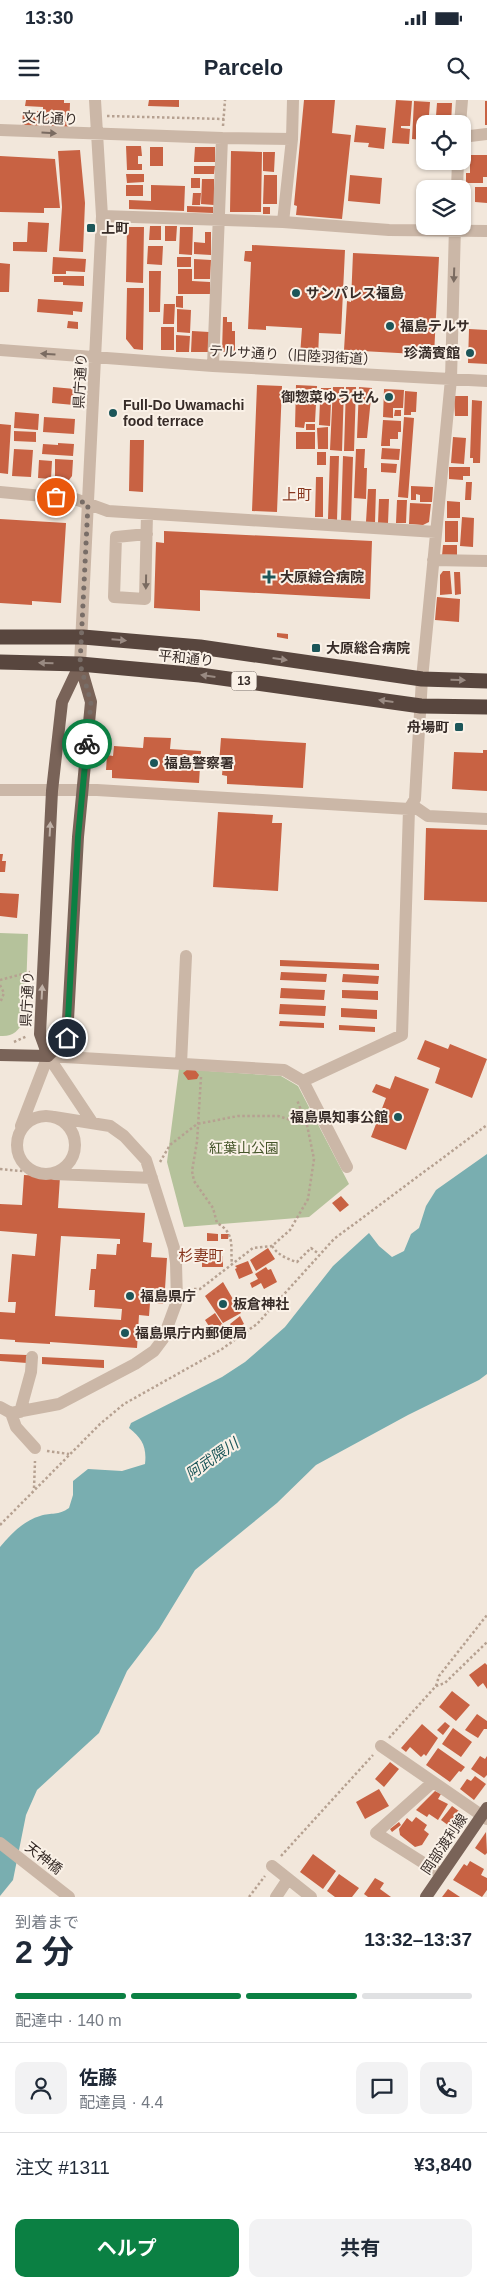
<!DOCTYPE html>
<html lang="ja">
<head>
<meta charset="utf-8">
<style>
  :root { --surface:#fff; --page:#f2f2f3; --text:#1f2937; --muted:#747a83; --line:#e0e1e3; --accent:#0b8043 }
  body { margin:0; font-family:Arial,"Noto Sans JP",sans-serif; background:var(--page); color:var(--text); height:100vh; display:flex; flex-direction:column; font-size:19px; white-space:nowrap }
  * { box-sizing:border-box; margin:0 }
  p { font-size:16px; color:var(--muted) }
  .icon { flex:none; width:28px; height:28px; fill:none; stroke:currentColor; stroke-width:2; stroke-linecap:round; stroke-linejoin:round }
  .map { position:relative; height:1797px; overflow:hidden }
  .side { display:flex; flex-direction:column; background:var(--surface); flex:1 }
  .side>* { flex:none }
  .controls { position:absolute; left:416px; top:15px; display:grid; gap:10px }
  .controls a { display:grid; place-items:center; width:55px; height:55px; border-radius:10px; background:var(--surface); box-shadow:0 1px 4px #0004; font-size:25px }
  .pin { position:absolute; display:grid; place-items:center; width:42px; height:42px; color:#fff; margin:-21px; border:2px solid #fff; border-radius:50%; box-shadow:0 1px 5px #0007 }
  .courier { position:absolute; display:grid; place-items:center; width:50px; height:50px; margin:-25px; border:4px solid #0b8043; border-radius:50%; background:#fff; color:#222; box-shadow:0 1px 6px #0007 }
  .overview em { font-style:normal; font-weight:700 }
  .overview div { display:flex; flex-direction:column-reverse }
  .overview { display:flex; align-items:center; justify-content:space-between; height:85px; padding:0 15px }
  h1 { font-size:32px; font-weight:700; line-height:38px }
  .bar { display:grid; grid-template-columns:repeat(4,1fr); gap:8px 5px; align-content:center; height:60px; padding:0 15px }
  .bar i { height:6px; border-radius:4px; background:var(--line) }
  .bar .selected { background:var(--accent) }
  .bar p { grid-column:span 4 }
  .line { display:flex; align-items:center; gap:12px; padding:0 15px; border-top:1px solid var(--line) }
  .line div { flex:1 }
  .round { display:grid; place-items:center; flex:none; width:52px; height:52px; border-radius:10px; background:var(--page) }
  .button { display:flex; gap:10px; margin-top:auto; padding:10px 15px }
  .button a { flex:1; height:58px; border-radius:10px; background:var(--accent); color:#fff; font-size:20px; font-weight:700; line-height:58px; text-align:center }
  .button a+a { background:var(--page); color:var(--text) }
  .status { display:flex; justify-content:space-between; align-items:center; height:35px; padding:0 25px; background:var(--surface); direction:ltr }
  .status svg { height:14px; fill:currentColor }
  header { display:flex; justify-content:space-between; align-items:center; height:65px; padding:0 15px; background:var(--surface); font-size:22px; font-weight:700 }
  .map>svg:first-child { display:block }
</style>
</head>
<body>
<div class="status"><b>13:30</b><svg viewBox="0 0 49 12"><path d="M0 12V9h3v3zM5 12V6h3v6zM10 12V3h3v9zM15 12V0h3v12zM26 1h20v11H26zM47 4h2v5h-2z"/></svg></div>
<header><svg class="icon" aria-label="menu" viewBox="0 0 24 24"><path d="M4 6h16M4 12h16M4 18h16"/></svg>Parcelo<svg class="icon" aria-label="search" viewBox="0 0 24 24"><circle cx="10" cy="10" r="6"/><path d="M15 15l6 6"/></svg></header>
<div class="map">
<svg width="487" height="1797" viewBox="0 0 487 1797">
  <rect width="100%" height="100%" fill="#f2e7db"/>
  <path fill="#b5c29b" d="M0,833L28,834L25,920C18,931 13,937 0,936Z
    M179,969L281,976L298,986L349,1084L309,1117L184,1127L167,1062Z"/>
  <path fill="#79aeb0" d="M487,1054V1274L479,1280L408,1315L316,1365L277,1403L195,1470L159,1529L127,1571L99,1633L37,1690L26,1715L13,1780L0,1796V1447C11,1434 23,1421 40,1416C52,1412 58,1416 69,1408L73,1395V1381L88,1369L122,1371L145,1364C147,1347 142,1338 129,1328L131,1323L222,1277L245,1262L285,1227L333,1166L369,1133L379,1146L392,1157L404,1151L411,1134L419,1128L426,1106L436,1090Z"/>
  <path fill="#c86243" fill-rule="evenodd" d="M26,0H64V3H70L69,27L43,26V7L25,6Z
    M149,0H179V7L148,6Z
    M304,0H335L332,33L351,35L342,119L296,115L297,106L294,105Z
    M396,0L412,1L410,26H401V28L410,29L409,44L392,43Z
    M414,1L430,2L429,15L436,16L437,3H452L451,24H425L423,40L412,39Z
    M485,1H487V25H485Z
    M23,11H40L39,26H22Z
    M356,25L386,28L384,49L368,47L369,43L354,42Z
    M126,46H141L142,56H138V64H142V70H127Z
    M150,47H163V66H150Z
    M195,47H215V62H194Z
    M80,50L85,103L83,152L59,151L62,107L58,51Z
    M231,51L262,52L261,112H230Z
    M263,52H275L274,72L263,71Z
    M470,55H487V77H483V83H466V73H470Z
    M0,56L55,59L60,108H44V113L0,112Z
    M194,66H215L214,74H194Z
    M126,74H144V82L127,83Z
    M264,75H277V104H263Z
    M350,75L382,78L380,104L348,101Z
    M191,78H200V88H191Z
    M202,79H214V105L201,104Z
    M126,85H143V96H126Z
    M151,85L185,86L184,111L129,109V100L151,101Z
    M475,87H487V103L475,102Z
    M193,93H201L200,105H192Z
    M187,106L213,107V113L187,112Z
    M263,107H270V114H263Z
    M28,122L49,123L47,152L13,151V142H27Z
    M150,126H161V140H149Z
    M165,126H177L176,141H165Z
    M127,127H144L143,183L126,182Z
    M180,127H193L192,155L179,154Z
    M205,132H211V155L194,154V142L205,143Z
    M252,145L345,150L341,234L319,233L318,257L300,256L302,228L266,226V230L248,229L251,162L244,161L245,151H252Z
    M148,146H163L162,165L147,164Z
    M353,153L439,157L434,255L344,250L347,201L351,202Z
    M53,157L86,159L85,172L66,171V174H52Z
    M177,157H191V167H177Z
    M194,159L211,160L210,179H194Z
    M0,163L10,164L9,192H0Z
    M178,169H192V181L210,182V194H178Z
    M149,171H161L160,212H149Z
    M54,176H84V186L63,185V182H54Z
    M127,188H144L143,250L134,249L126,239Z
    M176,196H183V208L176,207Z
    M38,199L83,202L82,212L73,211V215L37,212Z
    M164,204H175L174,224H163Z
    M177,209L191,210L190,233L177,232Z
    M223,217H227V222H232V231H235V252H222Z
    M68,221L78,222V229L67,228Z
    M161,227H174V250H161Z
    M469,229L487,230V264L468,263Z
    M192,231L209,232L208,252H191Z
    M176,235L190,236L189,252H176Z
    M257,285L282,286L277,412L252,411Z
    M296,285L317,286L315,322H305L304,328L295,327Z
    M53,287L75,289L74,305L52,303Z
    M333,287H344L342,351L330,350Z
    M346,287H356L354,351H344Z
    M359,287L372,288L367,338H357Z
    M321,288H331V300H320Z
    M384,289L404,290L403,308H393V318L383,317Z
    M405,291L417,292L416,312H411V315H404Z
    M454,296H468V316H455Z
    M472,300L482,301L480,363H473V358H470Z
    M320,301L331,302L330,326L319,325Z
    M395,310H401V316H394Z
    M15,312L39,314L38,330L14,328Z
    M44,317L75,319L74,334L43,332Z
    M404,317L414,318L408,398L398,397Z
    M383,320L401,321V332H398V339H390V346H381Z
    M0,324L11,325L8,374L0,373Z
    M306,324H315V330H306Z
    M328,327V349H318L317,328Z
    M14,331L36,332V342L14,341Z
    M296,332H315V349H296Z
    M453,337L466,338L464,364L451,363Z
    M130,340H144L143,392L129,391Z
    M58,343L74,344L73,356L42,354L43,344L58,345Z
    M382,348L400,349L399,360L381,359Z
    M14,349L33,350L31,377L12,376Z
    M356,349H365L364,368H367L366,399L354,398Z
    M317,352H326V365H317Z
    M330,356H339L337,420L328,419Z
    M343,356L353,357L351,421H341Z
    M55,359L73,360L72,376L69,380L55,379Z
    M39,360L52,361L51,379L38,378Z
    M381,363L397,364L396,373L381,372Z
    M449,367H470V376H463V380L449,379Z
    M316,377H323V417H315Z
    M466,382H472L471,400H465Z
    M411,386L433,387L432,402H420V395L416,394V400H411Z
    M368,389H376L375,423L366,422Z
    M379,399H389L388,423H378Z
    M397,400H407L406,423H396Z
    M447,401L460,402V418H447Z
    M410,403L431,404L429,422L423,425L409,424Z
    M462,417L474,418L473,447L460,446Z
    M0,419L66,423L61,503L32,501V505L0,503Z
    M445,421H458V442H445Z
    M164,431L372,441L370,499L200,490V511L154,508L156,442L164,443Z
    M443,445H457V456H442Z
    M443,471H450L452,494L440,495V475Z
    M454,472H460L461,494L455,495Z
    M437,497L460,499L459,522L435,520Z
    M277,533L288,534V539L277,537Z
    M144,637L171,638L170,649L201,651L199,683L112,678V670H106L107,655L113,656L114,646L143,648Z
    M221,638L306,643L303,688L227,684V676L222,675L223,664H219Z
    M483,650H487V691L452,689L454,652L483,653Z
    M218,712L273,715L272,723H282L278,791L213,787Z
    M426,728L487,730V802L424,800Z
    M0,754H3L2,761H6L5,772H0Z
    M0,793L19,794L17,818L0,816Z
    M280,860L379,864V870L280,866Z
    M281,872L327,874L326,882L280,880Z
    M343,874L379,876L378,884L342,882Z
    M281,888L325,890L324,900L280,898Z
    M342,890L378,891V900L342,898Z
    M280,904L326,906L325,916L279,914Z
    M341,908L377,910V919L341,917Z
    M280,921L324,923V928L279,926Z
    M339,925L375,927V932L339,930Z
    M425,940L448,949L450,944L487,959L472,998L435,983L440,968L417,959Z
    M192,966L199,975L197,979L188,980L183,973Z
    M395,976L429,989L406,1050L371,1037L386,998L372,992L376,984L390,989Z
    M24,1075L60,1077L58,1108L145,1113L143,1142L152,1143L151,1157L167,1158L164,1204L150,1203L149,1216L139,1215L137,1248L50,1242V1244L15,1242V1240L0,1239V1212L15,1213L16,1202H8L12,1154L35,1156L37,1134L0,1131V1104L22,1105ZM61,1136L120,1139V1144H117L116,1155L97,1154L96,1169H91L89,1190H95L94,1207L122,1209L121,1220L55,1216Z
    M341,1096L349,1105L340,1112L332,1103Z
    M207,1133L218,1134V1141H207Z
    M221,1134H229L228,1139H221Z
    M268,1148L275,1159L256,1171L250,1160Z
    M202,1154L223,1156V1167H202Z
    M248,1161L253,1173L239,1179L235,1169L237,1168L235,1166Z
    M266,1167L268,1170L271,1169L277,1182L264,1189L261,1183L252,1188L250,1183L258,1179L255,1174Z
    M223,1182L241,1213L223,1223L205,1196Z
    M215,1213L226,1230L216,1237L205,1220Z
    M240,1216L244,1224L234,1229L230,1224Z
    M0,1254L27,1255V1263L0,1261Z
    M42,1257L104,1260V1268L42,1264Z
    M485,1563L487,1565V1589L483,1583L478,1587L469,1575Z
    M452,1591L470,1605L456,1621L439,1607Z
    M477,1614L487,1621V1629H484L478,1638L465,1630Z
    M445,1622L450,1626L443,1635L437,1630Z
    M422,1624L438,1638L426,1656L424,1654L421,1657L410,1647L406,1652L401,1648Z
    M453,1628L472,1642L461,1657L442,1644Z
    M438,1648L465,1667L461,1672L459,1671L450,1682L426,1665Z
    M480,1656L485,1659L487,1656V1675L484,1678L471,1669Z
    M390,1662L399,1669L384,1687L375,1679Z
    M475,1676L486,1684L474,1700L460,1689L467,1679L471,1681Z
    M379,1689L389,1706L365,1719L356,1702Z
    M435,1691L441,1694L438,1699L448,1704L438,1720L429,1714L427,1717L416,1710Z
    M452,1706L467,1717L456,1731L441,1720Z
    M416,1717L427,1725L424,1730L429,1734L422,1745L415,1747L400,1735L399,1729L407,1718L412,1722Z
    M399,1722L401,1725L392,1732L390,1729Z
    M486,1732L487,1753L485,1755L475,1748Z
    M313,1754L336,1771L323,1789L300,1772Z
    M470,1761L484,1769L481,1775L487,1778V1790L482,1797L453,1780L464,1764L467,1766Z
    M339,1774L359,1788L352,1797H335L327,1791Z
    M375,1778L384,1783L380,1789L391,1797H368L364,1794Z
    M448,1789L460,1797H442Z"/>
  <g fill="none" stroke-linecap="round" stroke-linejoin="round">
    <path stroke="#b6a191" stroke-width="2.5" stroke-dasharray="2.5 2.5" stroke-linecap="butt" d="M107,16L224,19
      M223,26L225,0
      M0,880L30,872
      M0,885L4,893L0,903
      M14,942L27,936
      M201,977L197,1042L192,1071L194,1081L213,1108L217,1123C236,1133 230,1148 232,1164
      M160,1062L170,1045L197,1024L238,1016H278L307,1025
      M0,1069L32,1072
      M272,1146C278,1155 287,1159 297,1162L311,1148L319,1154
      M189,1189H200L253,1148L272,1146L290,1130L308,1099L314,1059L307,1025L297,1000
      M47,1351L69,1354
      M34,1388L35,1361
      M0,1425L100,1324L124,1304L222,1249L257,1224L334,1139L487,1025
      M436,1586L439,1576L487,1515
      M389,1638L436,1586L445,1583L487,1542
      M281,1756L373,1655
      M249,1797L265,1776"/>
    <path stroke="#cbb7a7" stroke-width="12" d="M460,24L462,0
      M0,30L222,38L213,266
      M462,37L487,34
      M222,38L292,39
      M457,89L458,61
      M102,116L283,122L389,130L487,131
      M283,122L292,39L293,0
      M0,250L213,266L487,281
      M0,392L75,399L108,411L436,432
      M147,434L116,437L114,497L145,499L147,414
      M433,460L487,461
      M80,564L102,116L95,0
      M0,690H97L409,709L415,699L416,681L422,579L451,279L455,126
      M412,705L428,716L487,719
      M48,956L284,970L303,981L347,1067
      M48,956L92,1022
      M181,964L186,856
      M303,981L402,935L409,709
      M17 1045a29 29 0 1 1 58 0a29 29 0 1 1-58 0Z
      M21,1026L48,956
      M54,1074L152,1078
      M0,1307L11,1313L59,1304L135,1264L154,1251L163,1239L177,1201L176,1163L174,1148L146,1060L124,1036L110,1026L54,1017
      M20,1312L31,1272L32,1257
      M11,1313L16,1327L35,1348
      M381,1646L487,1719
      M433,1682L376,1733L441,1774
      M0,1743L69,1797
      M272,1766L311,1797
      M276,1797L288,1779"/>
    <path stroke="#796358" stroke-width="12" d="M0,955L48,956
      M48,956L67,938L78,737L91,602L80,564
      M48,956L40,934L52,691L62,602L80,564
      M426,1797L487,1708"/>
    <path stroke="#58463e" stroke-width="15" d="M0,537H83L200,547L422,579L487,581
      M0,562L80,564L200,575L421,606L487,607"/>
  </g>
  <defs><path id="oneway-solid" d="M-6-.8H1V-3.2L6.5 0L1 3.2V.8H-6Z" transform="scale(1.25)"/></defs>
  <g fill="#7a6b61">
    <use href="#oneway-solid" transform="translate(49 33) rotate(3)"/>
    <use href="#oneway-solid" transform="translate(454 175) rotate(92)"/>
    <use href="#oneway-solid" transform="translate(48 254) rotate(-176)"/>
    <use href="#oneway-solid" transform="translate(146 482) rotate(91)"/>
  </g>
  <g fill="#998a82">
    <use href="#oneway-solid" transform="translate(119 540) rotate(5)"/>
    <use href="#oneway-solid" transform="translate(280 559) rotate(8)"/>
    <use href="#oneway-solid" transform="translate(46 563) rotate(-178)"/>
    <use href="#oneway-solid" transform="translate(208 576) rotate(-172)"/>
    <use href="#oneway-solid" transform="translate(458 580) rotate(1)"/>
    <use href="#oneway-solid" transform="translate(386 601) rotate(-172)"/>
  </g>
  <g fill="#c0b1a7">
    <use href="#oneway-solid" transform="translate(50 729) rotate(-87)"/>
    <use href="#oneway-solid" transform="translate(42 892) rotate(-87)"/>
  </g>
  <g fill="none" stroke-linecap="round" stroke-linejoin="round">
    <path stroke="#786d67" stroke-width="5" stroke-dasharray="0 9" d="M56,397L74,399L88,404L80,564L91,602L87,644"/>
    <path stroke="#0b8043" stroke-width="6" d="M67,938L78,737L87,644"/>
  </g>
  <g fill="#1c5659" stroke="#faf1e7" stroke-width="2">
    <rect x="86" y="123" width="10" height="10" rx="2.5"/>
    <circle cx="296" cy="193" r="5"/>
    <circle cx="390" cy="226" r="5"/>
    <circle cx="470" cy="253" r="5"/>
    <circle cx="389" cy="297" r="5"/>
    <circle cx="113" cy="313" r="5"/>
    <path d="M266.5 469.5h5v5h5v5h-5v5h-5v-5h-5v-5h5z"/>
    <rect x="311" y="543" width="10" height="10" rx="2.5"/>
    <rect x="454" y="622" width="10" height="10" rx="2.5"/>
    <circle cx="154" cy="663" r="5"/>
    <circle cx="398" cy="1017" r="5"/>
    <circle cx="130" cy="1196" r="5"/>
    <circle cx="223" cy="1204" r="5"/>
    <circle cx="125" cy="1233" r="5"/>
  </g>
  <g text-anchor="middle" stroke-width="4" stroke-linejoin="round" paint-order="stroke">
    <rect fill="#faf1e7" stroke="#726761" stroke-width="1" x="231.5" y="571.5" width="25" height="19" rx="4"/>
    <g font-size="12" font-weight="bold" fill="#372c28">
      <text x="244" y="585">13</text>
    </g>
    <g font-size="14" fill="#372c28" stroke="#faf1e7">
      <text transform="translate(50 18) rotate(3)" y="5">文化通り</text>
      <text transform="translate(293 255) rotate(3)" y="5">テルサ通り（旧陸羽街道）</text>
      <text transform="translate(80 281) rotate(-87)" y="5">県庁通り</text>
      <text transform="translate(186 558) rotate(6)" y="5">平和通り</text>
      <text transform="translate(27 899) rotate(-87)" y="5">県庁通り</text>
      <text transform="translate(444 1744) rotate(-56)" y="5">岡部渡利線</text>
      <text transform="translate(44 1758) rotate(38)" y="5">天神橋</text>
    </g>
    <g font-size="14" font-weight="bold" fill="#372c28" stroke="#faf1e7" text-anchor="start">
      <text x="101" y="133">上町</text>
      <text x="306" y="198">サンパレス福島</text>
      <text x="400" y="231">福島テルサ</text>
      <text x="460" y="258" text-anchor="end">珍満賓館</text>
      <text x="379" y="302" text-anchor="end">御惣菜ゆうせん</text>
      <text x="123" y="310">Full-Do Uwamachi<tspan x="123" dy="16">food terrace</tspan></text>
      <text x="280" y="482">大原綜合病院</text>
      <text x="326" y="553">大原総合病院</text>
      <text x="449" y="632" text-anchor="end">舟場町</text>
      <text x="164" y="668">福島警察署</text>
      <text x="388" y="1022" text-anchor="end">福島県知事公館</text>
      <text x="140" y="1201">福島県庁</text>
      <text x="233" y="1209">板倉神社</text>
      <text x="135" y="1238">福島県庁内郵便局</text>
    </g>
    <g font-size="14" fill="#46562b" stroke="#faf1e7">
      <text x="244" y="1053">紅葉山公園</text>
    </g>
    <g font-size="15" fill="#87371f" stroke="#faf1e7">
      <text x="297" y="400">上町</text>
      <text x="201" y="1161">杉妻町</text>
    </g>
    <g font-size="15" font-style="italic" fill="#1c5659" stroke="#faf1e7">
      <text transform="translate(212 1359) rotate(-35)" y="5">阿武隈川</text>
    </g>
  </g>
</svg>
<div class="controls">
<a><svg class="icon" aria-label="locate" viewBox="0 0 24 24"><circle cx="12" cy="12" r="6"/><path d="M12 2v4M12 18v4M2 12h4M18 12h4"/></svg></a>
<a><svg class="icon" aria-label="layers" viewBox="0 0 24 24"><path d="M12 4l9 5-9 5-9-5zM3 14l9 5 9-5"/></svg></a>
</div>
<div class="pin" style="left:56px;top:397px;background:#ea580c"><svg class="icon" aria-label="bag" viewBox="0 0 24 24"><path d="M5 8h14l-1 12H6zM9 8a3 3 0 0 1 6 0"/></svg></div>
<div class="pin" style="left:67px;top:938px;background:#1f2937"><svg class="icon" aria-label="home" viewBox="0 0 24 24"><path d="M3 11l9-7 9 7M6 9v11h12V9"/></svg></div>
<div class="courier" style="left:87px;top:644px"><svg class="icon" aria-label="bike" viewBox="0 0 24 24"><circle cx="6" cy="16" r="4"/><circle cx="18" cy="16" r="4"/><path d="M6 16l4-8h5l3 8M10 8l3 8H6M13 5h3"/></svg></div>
</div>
<section class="side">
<div class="overview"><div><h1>2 分</h1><p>到着まで</p></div><em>13:32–13:37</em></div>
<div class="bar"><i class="selected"></i><i class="selected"></i><i class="selected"></i><i></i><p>配達中 · 140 m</p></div>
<div class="line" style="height:90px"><a class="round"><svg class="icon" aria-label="person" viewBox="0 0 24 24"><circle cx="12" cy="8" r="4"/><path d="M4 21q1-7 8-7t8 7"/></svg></a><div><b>佐藤</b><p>配達員 · 4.4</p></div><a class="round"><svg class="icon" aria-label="chat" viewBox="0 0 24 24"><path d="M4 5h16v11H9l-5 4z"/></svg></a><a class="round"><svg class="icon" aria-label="phone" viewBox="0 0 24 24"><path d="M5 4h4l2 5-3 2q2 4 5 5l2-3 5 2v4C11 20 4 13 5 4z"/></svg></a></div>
<div class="line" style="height:65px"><div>注文 #1311</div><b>¥3,840</b></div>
<div class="button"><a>ヘルプ</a><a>共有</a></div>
</section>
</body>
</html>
